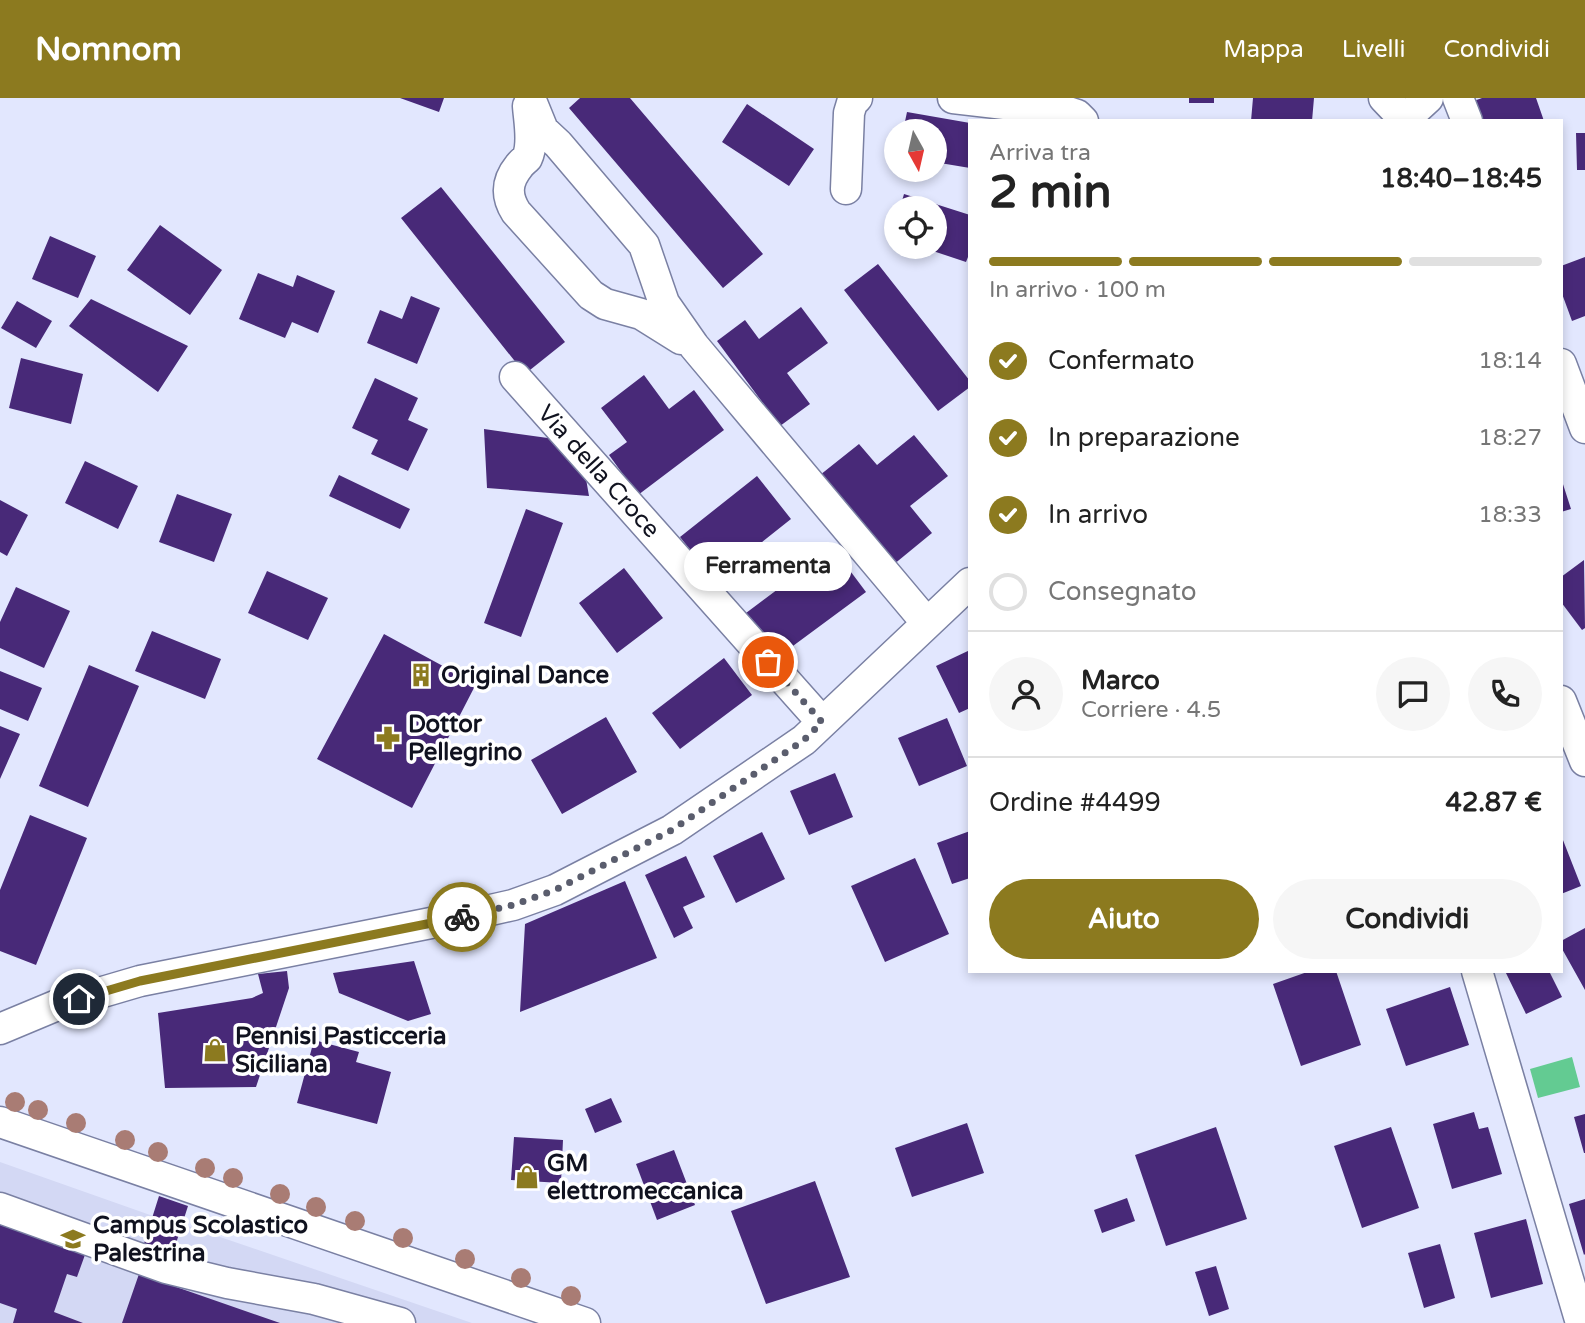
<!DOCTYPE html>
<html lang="it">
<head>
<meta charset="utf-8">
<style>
  :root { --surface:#fff; --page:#f6f6f6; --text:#222; --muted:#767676; --line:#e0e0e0; --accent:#8c7a1f }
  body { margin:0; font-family:"Varela Round",sans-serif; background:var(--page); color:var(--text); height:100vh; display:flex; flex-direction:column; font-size:26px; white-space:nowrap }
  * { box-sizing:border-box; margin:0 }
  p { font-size:23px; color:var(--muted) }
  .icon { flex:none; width:38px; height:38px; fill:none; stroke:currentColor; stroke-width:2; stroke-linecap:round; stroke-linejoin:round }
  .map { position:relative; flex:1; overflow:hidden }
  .sheet { position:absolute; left:968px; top:21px; width:595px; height:854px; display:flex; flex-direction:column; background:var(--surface); border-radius:0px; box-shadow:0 4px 10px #0003 }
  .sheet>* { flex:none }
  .needle { width:46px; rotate:172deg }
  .buttons { position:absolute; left:884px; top:21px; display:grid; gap:14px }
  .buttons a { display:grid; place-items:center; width:63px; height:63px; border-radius:50%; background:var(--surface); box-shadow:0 4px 10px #0003; font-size:35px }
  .pin { position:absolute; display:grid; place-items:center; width:60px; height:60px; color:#fff; margin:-30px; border:4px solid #fff; border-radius:50%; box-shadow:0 2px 7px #0007 }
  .courier { position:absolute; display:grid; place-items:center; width:70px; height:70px; margin:-35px; border:5px solid #8c7a1f; border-radius:50%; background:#fff; color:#222; box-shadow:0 2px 9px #0007 }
  .bubble { position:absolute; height:49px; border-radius:24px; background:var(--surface); box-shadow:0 4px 10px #0003; font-size:23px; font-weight:700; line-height:49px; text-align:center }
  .headline em { font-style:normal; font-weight:700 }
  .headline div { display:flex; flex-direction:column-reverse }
  .headline { display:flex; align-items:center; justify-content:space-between; height:119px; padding:0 21px }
  h1 { font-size:46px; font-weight:700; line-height:52px }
  .bar { display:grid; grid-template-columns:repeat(4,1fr); gap:10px 7px; align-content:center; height:84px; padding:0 21px }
  .bar i { height:9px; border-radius:5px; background:var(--line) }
  .bar .current { background:var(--accent) }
  .bar p { grid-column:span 4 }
  .line { display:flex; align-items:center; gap:18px; padding:0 21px; border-top:2px solid var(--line) }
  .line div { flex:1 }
  .round { display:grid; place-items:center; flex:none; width:74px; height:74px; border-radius:37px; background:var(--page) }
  ol { padding:0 21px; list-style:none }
  li { display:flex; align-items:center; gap:21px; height:77px }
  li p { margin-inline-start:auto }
  li .icon { padding:7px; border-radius:50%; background:var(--accent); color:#fff; stroke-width:4 }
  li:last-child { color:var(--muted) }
  li i { width:38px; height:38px; border:4px solid var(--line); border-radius:50% }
  .button { display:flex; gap:14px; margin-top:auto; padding:14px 21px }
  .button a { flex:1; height:80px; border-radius:42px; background:var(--accent); color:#fff; font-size:28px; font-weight:700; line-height:80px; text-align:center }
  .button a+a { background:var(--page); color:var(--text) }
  header { display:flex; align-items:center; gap:42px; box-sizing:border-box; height:98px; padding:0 35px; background:var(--accent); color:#fff }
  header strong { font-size:33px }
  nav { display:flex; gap:38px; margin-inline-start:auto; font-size:24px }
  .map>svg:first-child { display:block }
</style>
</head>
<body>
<header>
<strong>Nomnom</strong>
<nav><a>Mappa</a><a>Livelli</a><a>Condividi</a></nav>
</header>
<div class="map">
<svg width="1585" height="1225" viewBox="0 0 1585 1225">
  <rect width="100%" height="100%" fill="#e2e7fe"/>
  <path fill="#d3d8f4" d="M0,1064L153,1118L142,1151L171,1161L182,1126L472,1225H0Z"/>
  <path fill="#63cb92" d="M1572,959L1580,989L1538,1000L1530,971Z"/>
  <path fill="#482978" d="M400,0H444L439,14Z
    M580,0H630L763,156L723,190L569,10Z
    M1189,0H1214V5H1189Z
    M1253,0H1314L1312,23H1251Z
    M1482,0H1536L1544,23H1478L1471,4Z
    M747,6L814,51L789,88L722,44Z
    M907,14L970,25V70L934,64V33H903Z
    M1576,35H1585V72H1577Z
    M441,89L565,244L525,276L401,120Z
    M904,96L970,117V154L966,164L921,149H934V110H900Z
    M160,127L222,172L190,217L127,172Z
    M50,138L96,158L78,200L32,181Z
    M1585,159V218L1572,223L1561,193V168Z
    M878,166L970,283V289L938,313L844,192Z
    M258,175L293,189L297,177L335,193L318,235L292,224L285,240L239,221Z
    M411,198L440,210L417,266L367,245L380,212L402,221Z
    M91,201L188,248L158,294L69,228Z
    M17,203L52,223L36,250L1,230Z
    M801,209L828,245L787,275L810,306L780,328L717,243L745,222L759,241Z
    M21,260L83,276L71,326L9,310Z
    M644,277L669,311L694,292L724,332L638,397L609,357L627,344L601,310Z
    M375,280L418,300L408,322L428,331L408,373L371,356L378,342L352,330Z
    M484,331L555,341L585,375L589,398L487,390Z
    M914,337L948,378L910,408L932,435L893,467L820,377L859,346L877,367Z
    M85,363L138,388L118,431L65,405Z
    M339,377L410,411L400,431L329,398Z
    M757,378L791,421L714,482L680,439Z
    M1561,380L1571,411L1561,414Z
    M177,396L232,416L214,464L159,444Z
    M0,402L28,417L7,458L0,454Z
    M526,411L563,425L521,539L484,525Z
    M833,450L866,494L778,559L746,515Z
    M1584,462L1585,530L1582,532L1561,504V479Z
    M624,470L663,520L617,555L579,505Z
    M267,473L328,500L308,542L248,515Z
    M16,489L70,513L44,570L0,550V524Z
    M152,533L221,561L205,601L135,573Z
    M384,536L476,586L412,710L317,661Z
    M970,552V610L959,615L936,568Z
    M724,560L752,597L680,651L652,615Z
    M89,567L139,588L88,709L39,688Z
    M0,573L42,590L28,623L0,611Z
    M606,619L637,674L562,716L531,662Z
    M947,620L967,668L919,688L898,640Z
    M0,628L20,636L0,681Z
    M835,675L853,719L809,737L790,693Z
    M30,717L87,740L36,867L0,853V792Z
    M970,733V780L952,786L937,745Z
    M762,734L785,781L736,805L713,758Z
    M1561,737L1581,788L1561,796Z
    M686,758L705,799L683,809L693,830L674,840L645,777Z
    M915,760L949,836L885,864L851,788Z
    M625,783L657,860L520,914L525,826Z
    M1585,830V892L1561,849V843Z
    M414,863L431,916L408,923L339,895L333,875Z
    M287,873L289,890L256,989L165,990L158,915L252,900L263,895L258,876Z
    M1310,873H1336L1361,947L1301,968L1273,886Z
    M1505,873H1549L1562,899L1526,916Z
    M1450,889L1469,947L1406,968L1386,911Z
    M314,942L359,954L356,964L391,974L377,1026L297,1005Z
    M611,1000L622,1024L595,1035L585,1011Z
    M1474,1014L1479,1031L1488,1029L1502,1076L1452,1091L1433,1026Z
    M1585,1016V1055H1584L1574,1019Z
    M967,1025L984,1075L912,1099L895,1050Z
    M1216,1029L1247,1121L1166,1148L1135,1057Z
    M1391,1029L1419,1110L1362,1130L1334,1048Z
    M514,1039L563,1042L561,1085L511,1082Z
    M674,1052L695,1107L657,1122L636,1066Z
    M815,1083L850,1179L766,1206L731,1113Z
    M159,1098L188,1108L171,1161L142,1152Z
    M1127,1100L1135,1123L1102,1135L1094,1112Z
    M1585,1101V1156L1584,1157L1569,1106Z
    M1526,1121L1543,1186L1491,1200L1474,1135Z
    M0,1124L86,1154L77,1179L67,1176L54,1214L83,1225H13L17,1211L0,1205Z
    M1440,1146L1455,1200L1424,1210L1408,1155Z
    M1216,1168L1229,1211L1209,1218L1195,1174Z
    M139,1176L280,1225H122Z"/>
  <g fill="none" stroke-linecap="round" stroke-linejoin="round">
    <g stroke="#7a80a3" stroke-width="33">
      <path id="minor" d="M530,0L543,32L558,46L644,147L664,205L694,248L926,524
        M953,0L1065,13L1077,17L1083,23
        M1384,0L1404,21
        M1458,0L1467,23
        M528,8C529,23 534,46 527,60C525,62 521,65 519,68C506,84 506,98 516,114L591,197L605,206L641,216L681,241
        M1403,23L1428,0
        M846,91L849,15L852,5L857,0
        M1561,266L1585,330
        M515,279L822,624
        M1561,603L1585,663
        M1477,873L1581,1225
        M0,931L55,908L140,883L451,821L513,807L555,792L672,732L804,642L970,485
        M0,1024L585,1225
        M0,1110L166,1170L227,1185L314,1201L400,1225"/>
    </g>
    <use href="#minor" stroke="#fff" stroke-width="30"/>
  </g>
  <g fill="#a97c74">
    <circle cx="15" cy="1004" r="10"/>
    <circle cx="38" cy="1012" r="10"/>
    <circle cx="76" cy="1025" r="10"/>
    <circle cx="125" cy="1042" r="10"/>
    <circle cx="158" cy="1054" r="10"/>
    <circle cx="205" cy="1070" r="10"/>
    <circle cx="233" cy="1080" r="10"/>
    <circle cx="280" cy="1096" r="10"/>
    <circle cx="316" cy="1109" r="10"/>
    <circle cx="355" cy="1123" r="10"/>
    <circle cx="403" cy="1140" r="10"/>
    <circle cx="465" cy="1161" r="10"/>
    <circle cx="521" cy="1180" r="10"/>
    <circle cx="571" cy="1198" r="10"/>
  </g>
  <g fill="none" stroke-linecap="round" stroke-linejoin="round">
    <path stroke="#5a5d6d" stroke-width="7" stroke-dasharray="0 12.6" d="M462,819L513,807L555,792L672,732L804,642L822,624L768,564"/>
    <path stroke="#8c7a1f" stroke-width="9" d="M79,901L140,883L462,819"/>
  </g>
  <defs>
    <g id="building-bare" transform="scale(1.89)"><path d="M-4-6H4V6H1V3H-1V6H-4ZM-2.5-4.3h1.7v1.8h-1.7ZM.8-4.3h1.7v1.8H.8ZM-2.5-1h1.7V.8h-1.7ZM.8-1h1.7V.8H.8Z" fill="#8c7a1f" stroke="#fff" stroke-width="2.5" paint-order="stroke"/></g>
    <g id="pharmacy-bare" transform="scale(1.89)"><path d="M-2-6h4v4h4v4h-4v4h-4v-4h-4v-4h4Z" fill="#8c7a1f" stroke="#fff" stroke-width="2.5" paint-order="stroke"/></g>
    <g id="shop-bare" transform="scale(1.89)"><path d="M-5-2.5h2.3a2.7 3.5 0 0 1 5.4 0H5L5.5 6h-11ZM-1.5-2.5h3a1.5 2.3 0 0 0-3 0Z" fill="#8c7a1f" stroke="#fff" stroke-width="2.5" paint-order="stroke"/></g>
    <g id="university-bare" transform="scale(1.89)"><path d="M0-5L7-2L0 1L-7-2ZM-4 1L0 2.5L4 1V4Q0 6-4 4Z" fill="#8c7a1f" stroke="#fff" stroke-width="2.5" paint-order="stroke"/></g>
  </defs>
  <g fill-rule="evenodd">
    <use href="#building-bare" x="421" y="577"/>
    <use href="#pharmacy-bare" x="388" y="640"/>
    <use href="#shop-bare" x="215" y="952"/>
    <use href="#shop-bare" x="527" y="1079"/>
    <use href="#university-bare" x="73" y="1141"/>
  </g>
  <g text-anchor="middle" stroke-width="7" stroke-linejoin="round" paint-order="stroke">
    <g font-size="24" fill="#10121f" stroke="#fff">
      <text transform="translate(599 373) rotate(48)" y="8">Via della Croce</text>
    </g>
    <g font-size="24" font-weight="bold" fill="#10121f" stroke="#fff" text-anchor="start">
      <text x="441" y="585">Original Dance</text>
      <text x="408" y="634">Dottor<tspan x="408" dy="28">Pellegrino</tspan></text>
      <text x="235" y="946">Pennisi Pasticceria<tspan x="235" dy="28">Siciliana</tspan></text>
      <text x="547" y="1073">GM<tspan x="547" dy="28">elettromeccanica</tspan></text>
      <text x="93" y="1135">Campus Scolastico<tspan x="93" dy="28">Palestrina</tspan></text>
    </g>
  </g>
</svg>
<div class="buttons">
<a><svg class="needle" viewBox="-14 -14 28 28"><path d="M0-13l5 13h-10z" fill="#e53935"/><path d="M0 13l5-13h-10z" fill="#767676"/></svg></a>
<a><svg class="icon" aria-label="locate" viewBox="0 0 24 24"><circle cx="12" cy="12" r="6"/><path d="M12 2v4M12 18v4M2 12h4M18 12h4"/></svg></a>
</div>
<div class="pin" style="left:768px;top:564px;background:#ea580c"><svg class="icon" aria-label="bag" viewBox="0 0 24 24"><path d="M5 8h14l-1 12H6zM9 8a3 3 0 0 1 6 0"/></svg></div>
<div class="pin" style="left:79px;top:901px;background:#1f2937"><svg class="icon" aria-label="home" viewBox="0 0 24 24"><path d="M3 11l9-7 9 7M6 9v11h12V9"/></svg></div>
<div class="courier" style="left:462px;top:819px"><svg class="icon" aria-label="bike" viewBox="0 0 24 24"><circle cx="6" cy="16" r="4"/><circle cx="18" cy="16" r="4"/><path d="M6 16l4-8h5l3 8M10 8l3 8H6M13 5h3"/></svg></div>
<div class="bubble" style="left:684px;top:444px;width:168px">Ferramenta</div>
<section class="sheet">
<div class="headline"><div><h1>2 min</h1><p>Arriva tra</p></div><em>18:40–18:45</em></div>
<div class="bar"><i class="current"></i><i class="current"></i><i class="current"></i><i></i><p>In arrivo · 100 m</p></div>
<ol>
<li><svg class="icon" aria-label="check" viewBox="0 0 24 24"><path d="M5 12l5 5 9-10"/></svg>Confermato<p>18:14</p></li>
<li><svg class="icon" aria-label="check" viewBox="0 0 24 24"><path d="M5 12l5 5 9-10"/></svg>In preparazione<p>18:27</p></li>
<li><svg class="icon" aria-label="check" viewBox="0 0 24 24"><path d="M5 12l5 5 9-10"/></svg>In arrivo<p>18:33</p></li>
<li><i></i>Consegnato</li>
</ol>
<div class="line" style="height:126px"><a class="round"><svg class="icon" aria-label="person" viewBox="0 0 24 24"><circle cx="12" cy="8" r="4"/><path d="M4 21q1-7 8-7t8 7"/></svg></a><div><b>Marco</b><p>Corriere · 4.5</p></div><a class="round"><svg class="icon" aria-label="chat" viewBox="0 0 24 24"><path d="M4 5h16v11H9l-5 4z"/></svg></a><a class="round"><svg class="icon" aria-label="phone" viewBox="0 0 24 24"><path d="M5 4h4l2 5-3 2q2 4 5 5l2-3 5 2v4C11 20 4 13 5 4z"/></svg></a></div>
<div class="line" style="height:91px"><div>Ordine #4499</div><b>42.87 €</b></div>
<div class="button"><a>Aiuto</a><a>Condividi</a></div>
</section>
</div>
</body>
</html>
